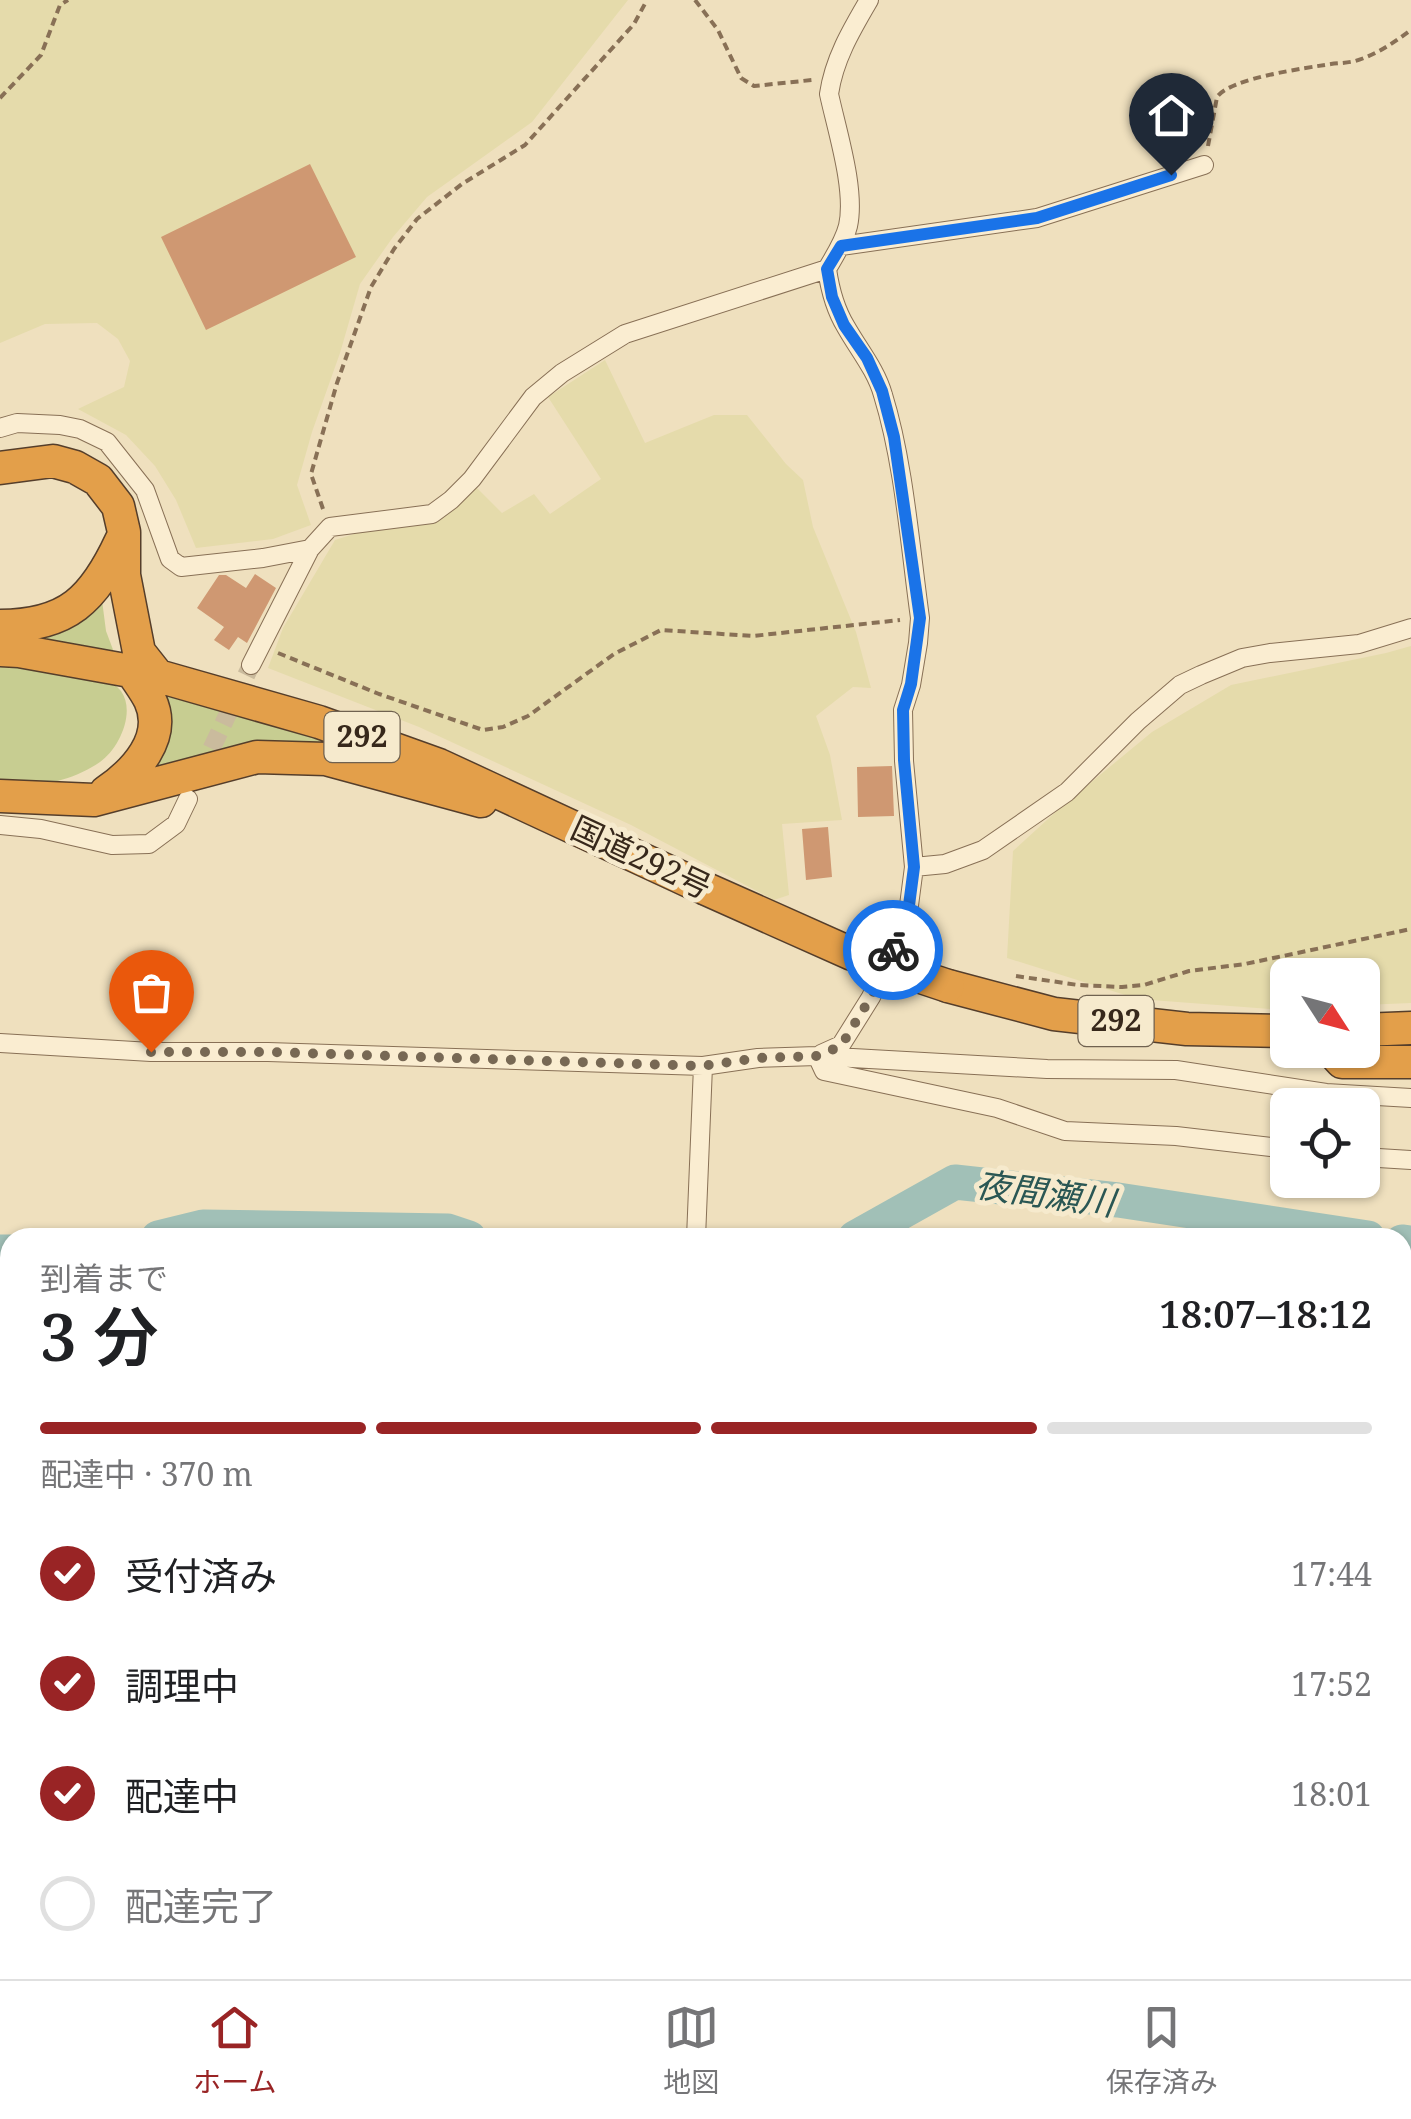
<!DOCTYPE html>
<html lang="ja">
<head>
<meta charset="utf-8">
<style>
  :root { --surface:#fff; --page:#f6f6f6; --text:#202124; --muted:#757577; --line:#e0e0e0; --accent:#992425 }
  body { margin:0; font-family:"Noto Serif","Noto Sans JP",serif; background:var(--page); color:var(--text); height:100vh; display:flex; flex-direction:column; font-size:38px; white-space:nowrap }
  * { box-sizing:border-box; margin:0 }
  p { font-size:32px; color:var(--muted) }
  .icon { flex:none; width:55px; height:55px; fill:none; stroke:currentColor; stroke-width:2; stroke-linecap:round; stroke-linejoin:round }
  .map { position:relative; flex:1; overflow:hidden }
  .details { position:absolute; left:0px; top:1228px; width:1412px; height:752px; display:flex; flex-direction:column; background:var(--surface); border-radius:30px 30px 0 0; box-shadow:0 2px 8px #0004 }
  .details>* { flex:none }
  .needle { width:65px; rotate:126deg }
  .controls { position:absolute; left:1270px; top:958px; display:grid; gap:20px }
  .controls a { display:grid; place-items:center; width:110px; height:110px; border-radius:15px; background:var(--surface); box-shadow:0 2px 8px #0004; font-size:50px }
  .pin { position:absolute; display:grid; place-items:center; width:85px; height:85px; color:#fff; margin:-102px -42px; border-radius:50% 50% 50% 0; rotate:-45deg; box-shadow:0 0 10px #0007 }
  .pin .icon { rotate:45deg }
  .courier { position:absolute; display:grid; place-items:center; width:100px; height:100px; margin:-50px; border:8px solid #1a73e8; border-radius:50%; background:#fff; color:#222; box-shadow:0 2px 12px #0007 }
  .head em { font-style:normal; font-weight:600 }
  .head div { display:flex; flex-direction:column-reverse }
  .head { display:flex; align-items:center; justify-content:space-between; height:170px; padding:0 40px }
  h1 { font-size:65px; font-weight:600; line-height:75px }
  .bar { display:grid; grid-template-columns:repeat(4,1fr); gap:15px 10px; align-content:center; height:120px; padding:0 40px }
  .bar i { height:12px; border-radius:8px; background:var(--line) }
  .bar .on { background:var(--accent) }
  .bar p { grid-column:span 4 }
  ol { padding:0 40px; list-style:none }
  li { display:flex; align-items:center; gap:30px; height:110px }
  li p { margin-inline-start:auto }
  li .icon { padding:10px; border-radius:50%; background:var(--accent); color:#fff; stroke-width:4 }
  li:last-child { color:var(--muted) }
  li i { width:55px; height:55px; border:5px solid var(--line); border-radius:50% }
  .tabs { display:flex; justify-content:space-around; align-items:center; height:140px; border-top:2px solid var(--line); background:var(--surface); font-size:28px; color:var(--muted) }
  .tabs a { display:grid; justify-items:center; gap:5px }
  .tabs .on { color:var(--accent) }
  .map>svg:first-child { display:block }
</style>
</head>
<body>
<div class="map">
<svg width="1411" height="1979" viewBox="0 0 1411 1979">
  <rect width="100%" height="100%" fill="#efe0be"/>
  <path fill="#e5dbab" d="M0,0H628L532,122L427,197L393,237L360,284L340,353L312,432L297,485L311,525L273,539L196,548L176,500L155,466L126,435L78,409L124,387L130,361L118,339L97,323L45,324L0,343Z
    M605,360L645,443L714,415H747L786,464L803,480L813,527L856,632L871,688L853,687L816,716L830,755L842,820L782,824L789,895L774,900L631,825L419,727L268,668L283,628L335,540L373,528L414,526L447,513L477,488L502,513L534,494L550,514L601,479L548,397Z
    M1411,646V1003L1363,1005L1362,975H1288L1287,1009H1270L1138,999L1007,958L1013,851L1060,808L1152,732L1231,685L1386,653Z
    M10,1965V1970H113V1979H0V1966Z
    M248,1970H776L807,1979H249Z"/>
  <path fill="#c7cd91" d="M100,585L106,631L115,655L16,638Z
    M0,665L102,678C109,681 116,685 121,691C136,712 119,749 100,762C73,781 32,790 0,784Z
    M155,693L351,748L135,772Z"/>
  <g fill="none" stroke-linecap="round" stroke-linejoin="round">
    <path stroke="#a1c0b7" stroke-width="35" d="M158,1238L203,1227L448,1231L469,1238
      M855,1238L955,1182L1118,1200L1368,1238
      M1402,1242L1411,1243
      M0,1252H10"/>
  </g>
  <path fill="#cf9872" d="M310,164L356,257L206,330L161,237Z
    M255,574L276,588L247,643L238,637L229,650L214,640L224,627L197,608L219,575H226L246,588Z
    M892,766L894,816L858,817L857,767Z
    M828,827L832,877L806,880L802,829Z"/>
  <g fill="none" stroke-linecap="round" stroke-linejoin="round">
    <path stroke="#cabb9d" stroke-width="18" stroke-dasharray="18 9" stroke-linecap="butt" d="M200,773L251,665"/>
    <g stroke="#887056" stroke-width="11">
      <path id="lane" d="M1402,1479L1411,1480"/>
    </g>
    <g stroke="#887056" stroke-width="20">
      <path id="street" d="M841,246L1037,218L1204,165
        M0,428L17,423L60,425L80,429L107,442L145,490L170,559L181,567L263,558L310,549L330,527L432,514L451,500L472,479L533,397L562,373L625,334L827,269C835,255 844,242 848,226C856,190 837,131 829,94C834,59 852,29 869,0
        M251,665L310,549
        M0,825L41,829L112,845L149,844L176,824L188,799
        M914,867L945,864L983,850L1067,792L1138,721L1180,685L1201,675L1242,658L1270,653L1359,644L1411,628
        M0,1043L151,1052H268L703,1066L758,1058L817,1056L1047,1069L1176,1070L1326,1093L1411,1098
        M821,1054L841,1045L871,997L908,913L914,867L904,761L903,710L911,685L918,643L920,618C910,546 904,463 883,395C876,370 859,350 846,327C835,309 830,290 827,269
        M817,1056L824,1071L997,1108L1065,1131L1176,1136L1288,1149
        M1362,1157L1411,1160
        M696,1238L703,1066
        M0,1581L10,1574
        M0,1951L10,1949
        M235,1970L236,1979"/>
    </g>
    <g stroke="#695139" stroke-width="28">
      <path id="secondary" d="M0,1384L10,1385
        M1402,1536L1411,1537
        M0,1695L10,1704
        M846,1970L879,1979"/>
    </g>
    <g stroke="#553e2b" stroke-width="35">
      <path id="highway" d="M0,468L53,461L75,467L98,480L118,506L124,532V575L139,652L158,676
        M0,626C68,626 94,599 121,541
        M0,650L19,651L158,676L319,722L439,765L704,888
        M106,792C134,773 168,738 150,700C145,690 138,681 133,673
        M0,796L94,800L257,757L326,759L481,801
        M948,986L1054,1014L1187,1029L1288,1031
        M1362,1030L1411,1028
        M1331,1050L1342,1062H1411"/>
    </g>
    <path stroke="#887056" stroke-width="4" stroke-dasharray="8 5" stroke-linecap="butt" d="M695,0L718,30L741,78L754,86L812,80
      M0,98L41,55L60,5L68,0
      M1208,146L1217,97C1230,78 1306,68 1331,64C1339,63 1347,63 1355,61C1376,55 1393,43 1411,30
      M323,509L311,474L337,383L371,287L394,249L417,219L462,184L525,145L634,24L647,0
      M278,653L379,694L483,730L503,727L528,716L614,654L661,630L753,636L900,620
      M1016,976L1078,985L1122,987L1144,985L1189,971L1245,964L1411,929
      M1402,1855H1411
      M1345,1970V1979"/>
    <use href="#lane" stroke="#faedd1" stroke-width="9"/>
    <use href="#street" stroke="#faedd1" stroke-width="18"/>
    <use href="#secondary" stroke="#faedd1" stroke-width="25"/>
    <use href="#highway" stroke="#e39f4a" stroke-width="32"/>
    <g stroke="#553e2b" stroke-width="35" stroke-linecap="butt">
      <path id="highway-bridge" d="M704,888L852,954L948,986"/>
    </g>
    <use href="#highway-bridge" stroke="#e39f4a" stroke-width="32"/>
  </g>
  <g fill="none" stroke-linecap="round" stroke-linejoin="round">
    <path stroke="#776854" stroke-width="10" stroke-dasharray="0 18" d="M151,1052H268L702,1066L758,1058L817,1056L841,1046L871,997L893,950"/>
    <path stroke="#1a73e8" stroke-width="12" d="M893,950L908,913L914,867L904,760L903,710L911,684L920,618L894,437L882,391L867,358L844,325L832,297L827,269L841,246L1037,218L1171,175"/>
  </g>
  <g text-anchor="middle" stroke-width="10" stroke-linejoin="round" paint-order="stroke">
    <g fill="#f6eacd" stroke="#706250" stroke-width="2.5">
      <rect x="324.5" y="712" width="75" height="50" rx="8"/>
      <rect x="1078.5" y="996" width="75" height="50" rx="8"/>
    </g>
    <g font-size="30" font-weight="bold" fill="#37281b">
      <text x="362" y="747">292</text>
      <text x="1116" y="1031">292</text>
    </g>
    <g font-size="32" fill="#37281b" stroke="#f6eacd">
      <text transform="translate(641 858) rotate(25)" y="11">国道292号</text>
    </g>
    <g font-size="35" font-style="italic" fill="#2a5754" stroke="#f6eacd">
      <text transform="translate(1045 1194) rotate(8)" y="12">夜間瀬川</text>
    </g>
  </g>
</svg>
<div class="controls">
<a><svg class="needle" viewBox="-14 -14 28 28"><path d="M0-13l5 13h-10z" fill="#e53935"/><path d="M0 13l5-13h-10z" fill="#757577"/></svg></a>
<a><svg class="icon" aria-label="locate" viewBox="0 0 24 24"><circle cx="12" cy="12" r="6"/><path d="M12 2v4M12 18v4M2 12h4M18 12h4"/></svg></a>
</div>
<div class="pin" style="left:151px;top:1052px;background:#ea580c"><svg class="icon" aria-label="bag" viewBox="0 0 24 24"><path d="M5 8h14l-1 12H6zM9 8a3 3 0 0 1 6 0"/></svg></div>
<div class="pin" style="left:1171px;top:175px;background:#1f2937"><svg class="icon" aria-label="home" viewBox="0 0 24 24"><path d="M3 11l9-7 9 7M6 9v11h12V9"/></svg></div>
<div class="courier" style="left:893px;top:950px"><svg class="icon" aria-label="bike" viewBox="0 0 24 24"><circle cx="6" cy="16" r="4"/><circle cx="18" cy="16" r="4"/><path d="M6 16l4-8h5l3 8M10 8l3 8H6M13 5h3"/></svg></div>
<section class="details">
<div class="head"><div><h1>3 分</h1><p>到着まで</p></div><em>18:07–18:12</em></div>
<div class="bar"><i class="on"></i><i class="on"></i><i class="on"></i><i></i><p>配達中 · 370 m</p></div>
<ol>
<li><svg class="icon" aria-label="check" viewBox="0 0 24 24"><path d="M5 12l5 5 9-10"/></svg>受付済み<p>17:44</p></li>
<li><svg class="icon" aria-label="check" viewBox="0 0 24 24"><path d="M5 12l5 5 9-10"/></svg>調理中<p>17:52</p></li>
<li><svg class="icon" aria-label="check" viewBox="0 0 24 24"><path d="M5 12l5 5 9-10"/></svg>配達中<p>18:01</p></li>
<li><i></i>配達完了</li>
</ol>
</section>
</div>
<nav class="tabs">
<a class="on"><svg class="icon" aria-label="home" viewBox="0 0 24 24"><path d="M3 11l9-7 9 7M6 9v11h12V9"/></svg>ホーム</a>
<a><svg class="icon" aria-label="map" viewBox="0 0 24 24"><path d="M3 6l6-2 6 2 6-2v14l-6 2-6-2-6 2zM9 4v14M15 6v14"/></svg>地図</a>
<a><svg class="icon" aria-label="saved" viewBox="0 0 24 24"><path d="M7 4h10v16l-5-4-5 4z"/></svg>保存済み</a>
</nav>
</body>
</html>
